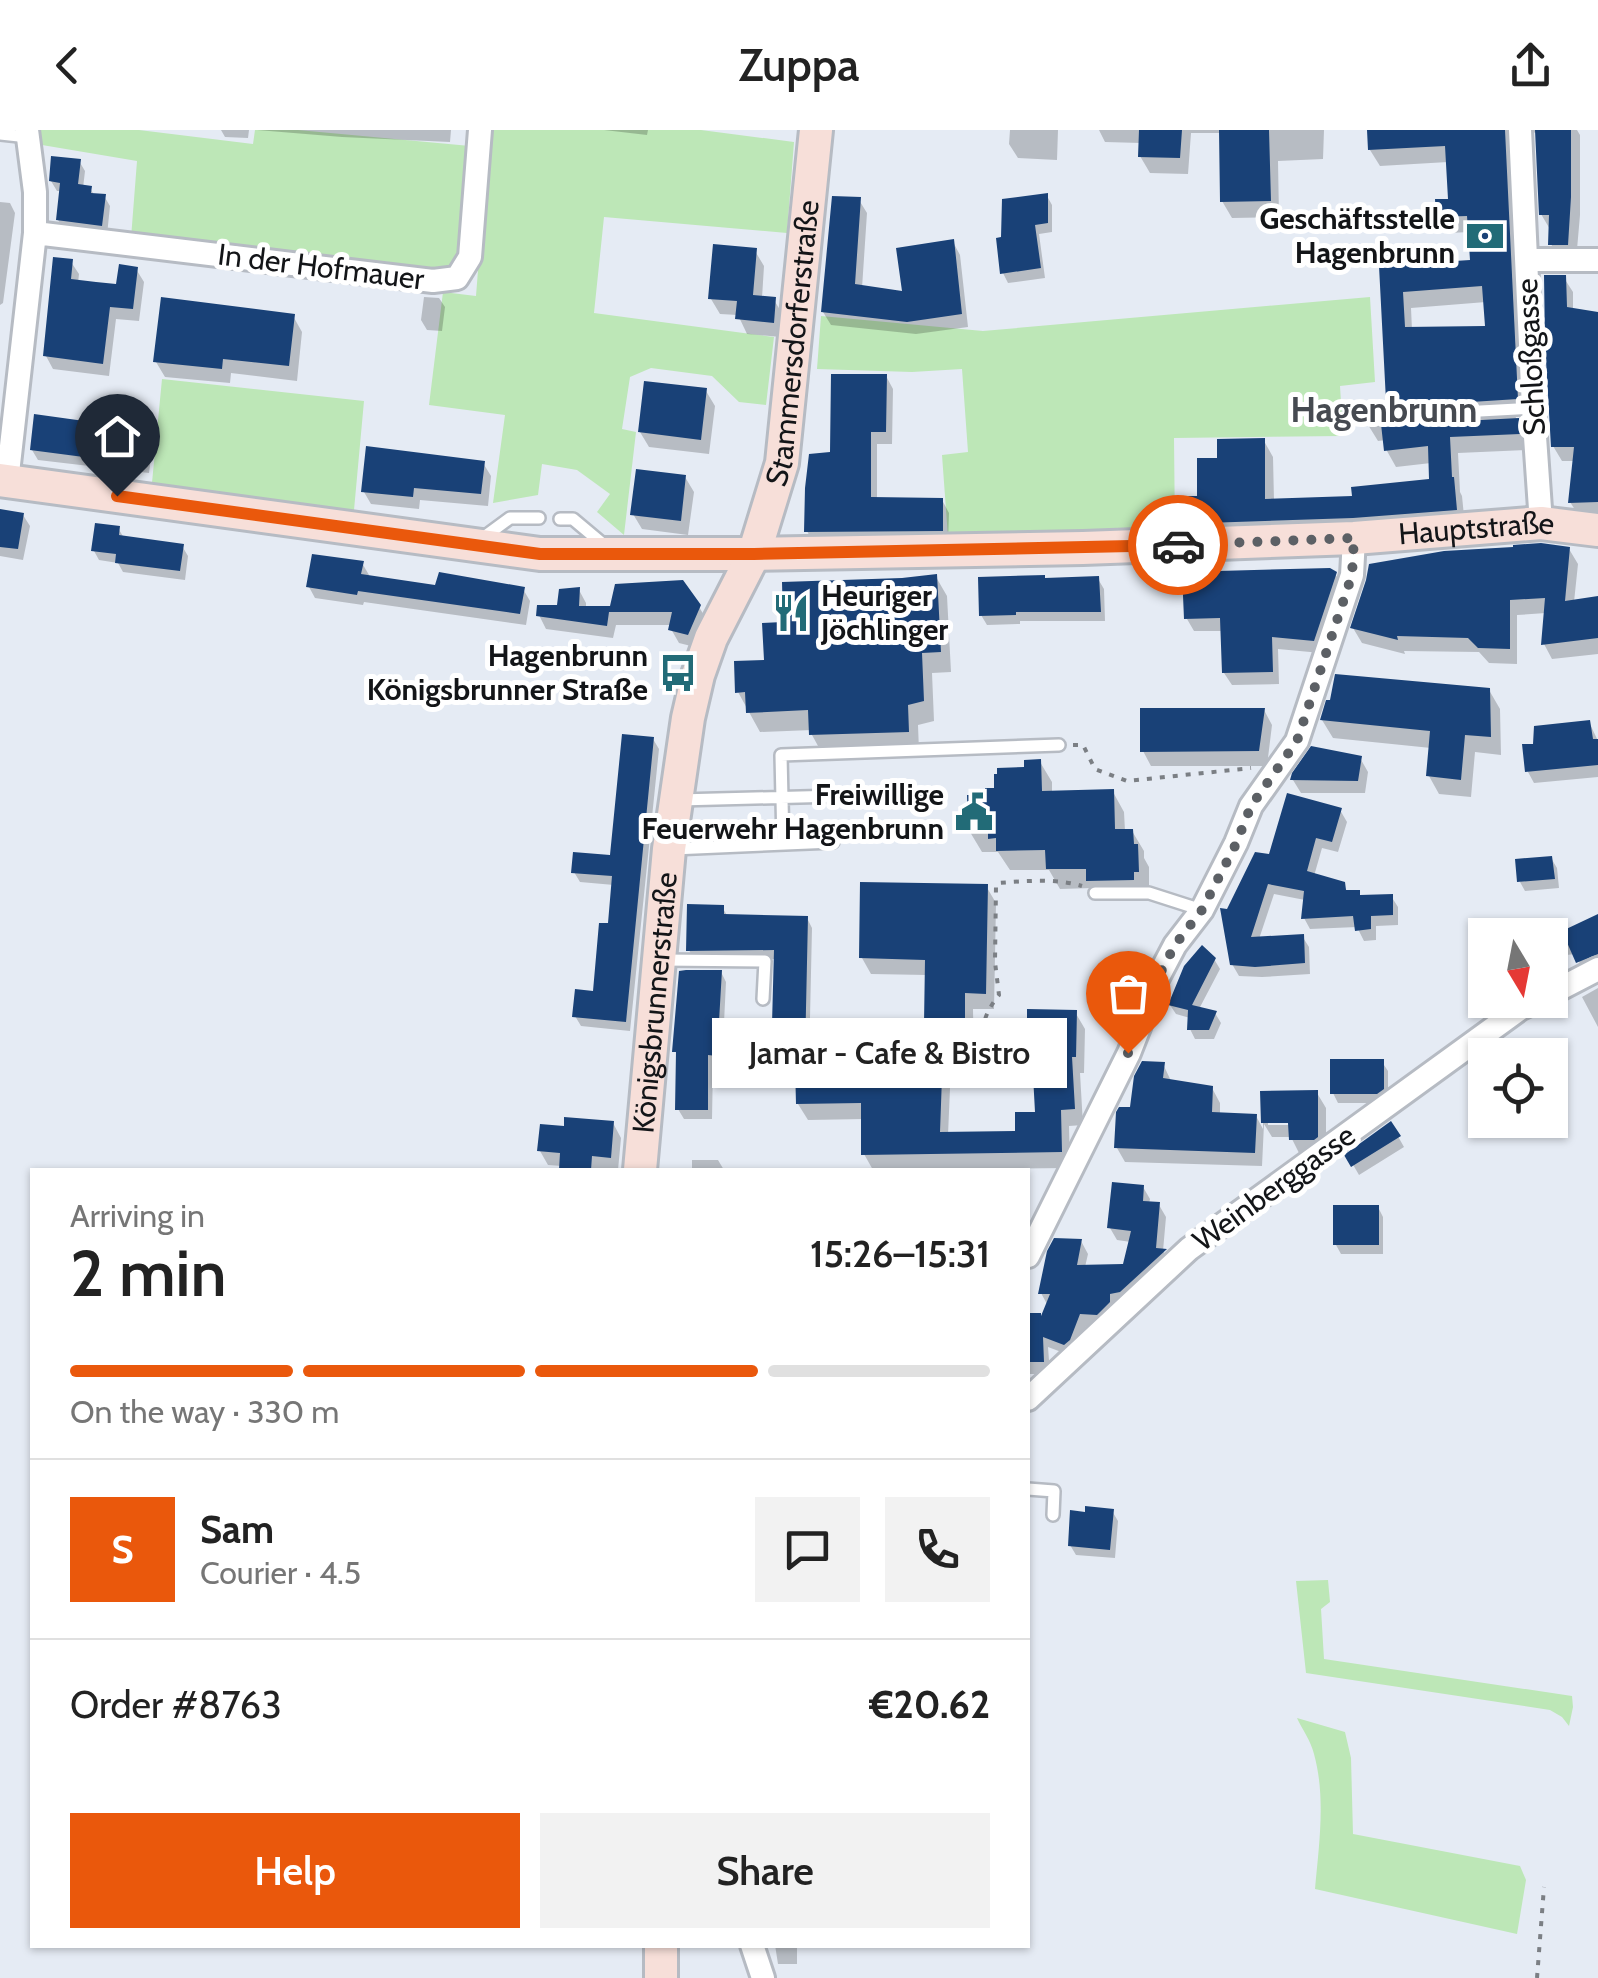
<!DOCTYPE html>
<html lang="en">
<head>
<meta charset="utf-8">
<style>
  :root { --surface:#fff; --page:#f2f2f2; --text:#222; --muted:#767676; --line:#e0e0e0; --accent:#ea580c }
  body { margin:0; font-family:Cabin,sans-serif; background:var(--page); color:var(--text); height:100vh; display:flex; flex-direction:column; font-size:38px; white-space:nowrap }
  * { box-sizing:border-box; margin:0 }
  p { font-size:32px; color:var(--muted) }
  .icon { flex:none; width:55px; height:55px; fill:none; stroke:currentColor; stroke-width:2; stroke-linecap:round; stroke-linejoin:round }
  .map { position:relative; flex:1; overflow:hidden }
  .drawer { position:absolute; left:30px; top:1038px; width:1000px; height:780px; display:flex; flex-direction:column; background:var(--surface); border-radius:0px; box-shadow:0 2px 8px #0004 }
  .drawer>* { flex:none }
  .needle { width:65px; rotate:170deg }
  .controls { position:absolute; left:1468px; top:788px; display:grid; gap:20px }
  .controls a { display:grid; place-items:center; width:100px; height:100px; border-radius:0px; background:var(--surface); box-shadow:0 2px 8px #0004; font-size:50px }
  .pin { position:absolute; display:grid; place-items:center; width:85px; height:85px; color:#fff; margin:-102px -42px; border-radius:50% 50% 50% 0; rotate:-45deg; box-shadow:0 0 10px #0007 }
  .pin .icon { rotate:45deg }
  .courier { position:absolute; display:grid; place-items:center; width:100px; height:100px; margin:-50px; border:8px solid #ea580c; border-radius:50%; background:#fff; color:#222; box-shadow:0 2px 12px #0007 }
  .bubble { position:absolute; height:70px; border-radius:0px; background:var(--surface); box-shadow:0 2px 8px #0004; font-size:32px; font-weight:600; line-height:70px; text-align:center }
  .headline em { font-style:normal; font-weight:600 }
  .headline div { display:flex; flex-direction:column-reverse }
  .headline { display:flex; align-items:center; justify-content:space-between; height:170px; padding:0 40px }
  h1 { font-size:65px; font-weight:600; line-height:75px }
  .bar { display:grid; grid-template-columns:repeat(4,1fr); gap:15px 10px; align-content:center; height:120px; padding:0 40px }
  .bar i { height:12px; border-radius:8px; background:var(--line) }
  .bar .current { background:var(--accent) }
  .bar p { grid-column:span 4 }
  .line { display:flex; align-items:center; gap:25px; padding:0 40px; border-top:2px solid var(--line) }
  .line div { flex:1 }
  .round { display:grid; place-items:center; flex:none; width:105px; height:105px; border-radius:0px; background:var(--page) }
  .button { display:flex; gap:20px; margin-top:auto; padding:20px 40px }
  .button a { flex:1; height:115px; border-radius:0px; background:var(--accent); color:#fff; font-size:40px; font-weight:600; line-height:115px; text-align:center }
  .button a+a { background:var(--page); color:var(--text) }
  header { display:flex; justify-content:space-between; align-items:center; height:130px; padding:0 40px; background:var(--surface); font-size:45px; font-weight:600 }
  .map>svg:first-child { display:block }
</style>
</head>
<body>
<header><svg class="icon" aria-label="back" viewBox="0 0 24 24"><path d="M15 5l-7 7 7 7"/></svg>Zuppa<svg class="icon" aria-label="share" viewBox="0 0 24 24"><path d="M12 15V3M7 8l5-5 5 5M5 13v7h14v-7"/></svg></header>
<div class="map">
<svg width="1598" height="1848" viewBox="0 0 1598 1848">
  <rect width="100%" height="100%" fill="#e5ebf4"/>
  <path fill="#bde7b7" d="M39,0H139L253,14L255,0H298L470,16L461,125C452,137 445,139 430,140L131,108L137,31L42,15Z
    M489,0H701L794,12L787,103L604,87L594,183L774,207L766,275L739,272L712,246L651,238L630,247L622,299L636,302L624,405L597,382L610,364L577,340L542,334L538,365L493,373L505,285L429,275L443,162L476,166Z
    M1370,167L1375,252L1340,256L1343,306L1174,308L1175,403L948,407L942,325L968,322L962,239L912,242L817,239L821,186L983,201Z
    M162,249L364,271L353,391L151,363Z
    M1328,1450L1330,1472L1321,1479L1324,1529L1572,1566L1573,1577L1569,1596L1562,1587L1550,1580L1306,1543L1296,1451Z
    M1297,1588L1345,1602L1351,1628L1353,1704L1520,1736L1526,1750L1517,1804L1315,1759C1319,1715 1326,1667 1314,1624C1311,1611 1302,1599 1297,1588Z"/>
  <path fill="#0003" fill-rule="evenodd" d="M221,0H249L248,8L225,7Z
    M257,0H451L450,12L342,7Z
    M604,0H648L647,5Z
    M1010,0H1058L1057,30L1018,28L1009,14Z
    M1099,0H1324L1323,29L1278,31L1279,87L1232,88L1222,71L1221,3H1191L1188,44L1150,43L1140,26L1141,13L1105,12Z
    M1370,0H1577L1580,5V85L1576,131H1560L1551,114V101L1541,84L1536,3L1528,1L1526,285L1515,286L1527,307L1528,320L1458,323L1460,362L1462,366L1465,396L1188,409L1179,393L1200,369L1219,330L1264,311L1273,327L1274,371L1355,368L1432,352L1431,333L1396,337L1387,321L1386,310L1378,311L1362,285L1389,273L1382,138L1473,132L1470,102L1448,103L1438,86L1450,71L1448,32L1380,36L1370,20ZM1486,172L1488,199L1412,200L1411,178Z
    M79,31L85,41L83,58H90L94,65L104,66L110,76L107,105L64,100L58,90L61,61H57L51,51Z
    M1047,66L1052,75V102L1039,104L1045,148L1008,153L1003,143Z
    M859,70L867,83L862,158L905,164L953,112L960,125L968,197L916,204L831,195L823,182Z
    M0,72L10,73L15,83L3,173L0,175Z
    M755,121L764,136L762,168L774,170L783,185L781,207L747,204L738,185L720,184L711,169Z
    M71,132L79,144L78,153L118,157L136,139L144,152L139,191L116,189L109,246L53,239L46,226Z
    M1564,148L1573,162V180L1598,185V386H1579L1570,372L1575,331H1562L1553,316Z
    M424,167L439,168L445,177L442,201L427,200L421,190Z
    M293,186L302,202L297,251L231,243L230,253L165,247L156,232Z
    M886,246L893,259L892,314H877V369L942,370L949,383L948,413L814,414L807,401L832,324Z
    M706,261L715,276L709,324L649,317L640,302Z
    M148,302L153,312L149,343L38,330L32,320Z
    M483,333L491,346L488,376L420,370L419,379L371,374L364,362Z
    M685,347L694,362L688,405L642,399L633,384Z
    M0,382L23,385L30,396L23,430L0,426Z
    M118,398L124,408L182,416L188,426L185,450L123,442L118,433L99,430L94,421Z
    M1569,419L1578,434L1574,472L1598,468V524L1552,529L1544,514L1546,483L1517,485V534L1489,533L1479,522L1404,521L1405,524L1362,513L1353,498Z
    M362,433L369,445L368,448L437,458L523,459L530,471L526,495L364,472L363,475L315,468L309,457Z
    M1335,444L1343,457L1321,523L1278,519L1279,554L1232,555L1224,543L1223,501H1194L1187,489Z
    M936,447L947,466L951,542L932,543L934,591L918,595L919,621L823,625L812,605V600L760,602L738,562L766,533L785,494Z
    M1098,449L1104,459L1105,491H1020V494L987,495L981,485Z
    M579,460L586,473V478L699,477L707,490L695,517L679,513L671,499L672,495H616L613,508L546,499L539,485L559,478Z
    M1489,560L1500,579L1501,625L1475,622L1471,667L1439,664L1429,646L1431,618L1333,608L1322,590Z
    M1264,580L1272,595L1267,636H1151L1143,621Z
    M1589,592L1598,611V647L1534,653L1528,642L1535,617Z
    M653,609L659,619L630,901L581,896L575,886L596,863L610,796L614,755L580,752L574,742L612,728Z
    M1360,628L1368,642L1365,663H1301L1293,650Z
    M1040,632L1052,652V663L1113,662L1124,682L1125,701H1132L1144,721V728L1149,737V762H1144V770L1100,771L1093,758L1060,759L1049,740H1010L998,722H982L970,702L988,667Z
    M1340,680L1347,692L1338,722L1322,718L1314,746L1343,754L1348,763L1361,767L1391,766L1398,777V795L1376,796V810L1364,811L1357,797L1310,799L1304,788L1305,770L1274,764L1259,809L1302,806L1309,817L1310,844L1262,847L1239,846L1232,834L1228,781L1271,727Z
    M1551,728L1557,738L1559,758L1525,761L1520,752Z
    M986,756L996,773L994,879H973L974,935H951L948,1005L1017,1004L1038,984L1035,935L1029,926L1075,882L1085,899L1084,943H1080L1083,995L1069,996L1070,1038L873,1040L864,1024V989L808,990L798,974L842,937L927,895V845L871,844L862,828Z
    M722,777L728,787L807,788L812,798L809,933L770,932L764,922L774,896L776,829L694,830L689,820Z
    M1598,787V835L1584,841L1575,824L1550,827V809Z
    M1543,795L1549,805H1523L1522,798Z
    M1214,829L1220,839L1199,879L1215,883L1221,893L1214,909H1195L1190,899V888L1176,884L1170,875Z
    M721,842L726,852L722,934H713L712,989H684L678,979L679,928L675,921Z
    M1598,858V897L1582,867Z
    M1382,932L1388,941V969L1383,973H1338L1333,963Z
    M1163,934L1171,951L1212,958L1220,973V985L1256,986L1263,999V964L1317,963L1326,978V1023L1300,1025L1291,1007H1272L1264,994L1262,1036L1125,1032L1117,1018L1132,980ZM1268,990H1301V995H1268Z
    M613,993L621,1008L618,1040H561L562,1036L548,1035L540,1021L566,999Z
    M1391,994L1404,1017L1359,1045L1348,1026Z
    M692,1030H718L724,1040H692Z
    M1143,1057L1150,1069L1149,1074L1159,1075L1166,1087L1163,1121L1172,1133L1104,1196H1086L1076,1223L1072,1226L1048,1217L1050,1244H1028V1206H1036L1048,1176L1041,1163L1081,1111L1088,1124L1085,1137L1125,1136L1131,1112L1117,1110L1110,1098Z
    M1378,1077L1383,1087V1124H1341L1336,1115Z
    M1112,1381L1118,1391L1115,1428L1076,1425L1070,1415Z
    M775,1815H797V1834H778Z"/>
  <path fill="#194177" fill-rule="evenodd" d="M1139,0H1182L1180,28L1138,27Z
    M1219,0H1269L1271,71L1220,72Z
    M1367,0H1505L1518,269L1424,275L1419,277L1416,284L1418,290L1426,293L1519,288L1520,304L1450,307L1452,347H1454L1457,380L1353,388L1176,394V366H1197V328H1217V309L1265,308V369L1352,366L1351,357L1429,349L1428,316L1384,321L1381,294L1366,295L1359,284L1369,273L1386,271L1379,136L1470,130L1467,86L1436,87L1435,69H1448L1445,16L1368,20ZM1482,156L1485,196L1405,197L1403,162Z
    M1535,0H1571V67L1568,115H1548L1549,85H1539Z
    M51,26L81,29L78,54L92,56L91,63L106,64L102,96L56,90L60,53L49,51Z
    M1048,63V93L1035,95L1041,138L1000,144L996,108L1001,107L1002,69Z
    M832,66L861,67L855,154L902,161L896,118L954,109L962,184L907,192L821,182Z
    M713,114L757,118L753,165L776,167L774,193L735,189L737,171L708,169Z
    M53,127L73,129L71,149L96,152L116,154L119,134L138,137L133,179L110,177L103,234L43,226Z
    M1544,145H1566L1567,177L1598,182V372L1568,373L1574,317H1551L1545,213Z
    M161,167L295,184L289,236L223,229L222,239L153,232Z
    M831,244H887L886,302H871V367L943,368V401L804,402L805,358L809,324L830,322Z
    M644,251L707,258L701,310L638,302Z
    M34,284L149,300L145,335L30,320Z
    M366,316L485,331L481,364L414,358L413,367L361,362Z
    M636,339L686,345L681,391L630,385Z
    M0,379L24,383L18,419L0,417Z
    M95,393L120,396L119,405L184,414L180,441L115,433L116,424L91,421Z
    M1541,413L1570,417L1565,471L1598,466V508L1541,515L1545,468L1510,470V519L1478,518L1468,508L1397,506L1398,510L1350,498L1366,450L1369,434L1444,421L1513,417V415Z
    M312,424L364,431L361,444L435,455L439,442L525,457L520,484L358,461L357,465L306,457Z
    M1330,438L1337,442L1314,511L1272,507L1273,542L1222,543L1220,488L1184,489L1182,442Z
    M937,444L941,522L922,523L924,571L908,575L909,602L809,605L808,580L746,583L745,562L735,563L734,531L764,530L762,493L783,492L782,452L902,448Z
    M1045,445V448L1099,446L1101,482H1016V485L979,486L978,447Z
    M683,450L701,475L688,505L668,500L672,482H609L607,496L536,486L537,475H557L559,459L580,457L579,476H610L615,454Z
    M1335,544L1490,558L1491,607L1465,605L1461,650L1426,646L1430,601L1320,590L1326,570H1330Z
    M1140,578H1265L1259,621L1140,622Z
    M1590,590L1593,609H1598V635L1525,642L1522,614H1533L1534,596Z
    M622,604L654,607L626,892L572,887L575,859L593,861L599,793H608L612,746L571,743L573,722L610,725Z
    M1311,616L1362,626L1358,651L1290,650L1292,643Z
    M1041,629L1042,661L1114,659L1115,699H1133L1134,714H1138L1139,742H1134V750L1086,751V739H1046L1045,720L996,721V708L988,709V703H968L967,665H985V658H994V644H997V638L1024,637V630Z
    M1287,663L1342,678L1332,712L1316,708L1307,741L1345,752L1346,760H1360V765L1393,764V785L1371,786V799L1355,801L1353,786L1301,789L1304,761L1268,754L1251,807L1304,804L1305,833L1255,837L1230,835L1220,778L1227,779L1255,722L1269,724Z
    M1552,726L1555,749L1517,752L1515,729Z
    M860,752L988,754L986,864L965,863V919H943L940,1002L1015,1001V982H1035L1032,927H1027V879L1077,880L1076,927H1072L1075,979L1061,980L1062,1022L861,1025V973L796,974L795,935H840V894L924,893L925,830L859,828Z
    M687,774L724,775V784L808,786L805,924L762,923V894H772L774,820L686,821Z
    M1598,784V824L1576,833L1562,801Z
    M1202,815L1216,828L1192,875L1217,881L1209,900H1187L1188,880L1168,875L1184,836Z
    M686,840H722L717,926L708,925V980H675L676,922H672L679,841Z
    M1330,929H1384V959L1377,964H1330Z
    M1142,931L1165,932L1163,948L1213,956L1212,982L1257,984L1255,1023L1114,1018L1116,982L1119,977H1130L1134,946Z
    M1318,960V1007L1314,1010H1289L1288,993H1261L1260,961Z
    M564,987L614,991L611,1028L592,1026L591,1040H559L560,1023L537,1021L540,994L564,996Z
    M1391,991L1401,1006L1351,1037L1344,1025Z
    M1112,1052L1144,1055L1143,1071L1160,1072L1156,1118L1167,1119L1120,1162L1110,1164V1172L1097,1185L1080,1184L1070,1210L1064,1215L1043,1207L1044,1232H1028V1183H1041V1186L1050,1164H1038L1047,1121L1054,1108L1082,1109L1077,1135L1123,1134L1131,1101L1107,1098Z
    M1333,1075H1379V1115H1333Z
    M1085,1376L1114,1379L1110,1420L1068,1416L1070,1380L1085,1382Z"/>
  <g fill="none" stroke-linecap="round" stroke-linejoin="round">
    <g stroke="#b6bbc3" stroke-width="16">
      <path id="lane" d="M0,4L28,7
        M1425,284L1533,278
        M560,389H573L604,415
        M480,410L510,388H539
        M679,670L914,664
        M783,714L781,625L1059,615
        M673,719L833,712
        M1095,763H1149L1202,780
        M663,830L765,831L763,869
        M1028,1359L1054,1361L1053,1385"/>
    </g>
    <g stroke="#b6bbc3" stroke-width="28">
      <path id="street" d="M1520,0L1533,278L1541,393
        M35,103L433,151L457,148L470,127L480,0
        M1527,130H1598
        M7,352L35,103V62L27,0
        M1550,864L1598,839
        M1028,1126L1129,923L1140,895L1144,874L1175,815L1202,780L1236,713L1251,676L1297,611L1352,445L1354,408
        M1028,1269L1189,1119L1521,878L1538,870
        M752,1815L763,1848"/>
    </g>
    <g stroke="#b6bbc3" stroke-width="38">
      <g id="secondary">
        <path id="s1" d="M0,350L540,424H754L1083,418L1354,408L1541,393L1598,400"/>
        <path id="s2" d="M640,1040L669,719L688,588L698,545L711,508L754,424L782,333L816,0"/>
        <path d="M661,1815V1848"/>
      </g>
    </g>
    <path stroke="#7b7f84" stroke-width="4" stroke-dasharray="5 8" stroke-linecap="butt" d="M1073,615H1083L1095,639L1127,651L1251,638
      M955,940V930L982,929C982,901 980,889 999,865L995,832L996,756L998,753C1025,751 1056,748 1082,756
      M1537,1848L1544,1757"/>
    <use href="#lane" stroke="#fff" stroke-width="11"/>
    <use href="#street" stroke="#fff" stroke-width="22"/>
    <use href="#secondary" stroke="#f7dfd9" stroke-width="32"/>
  </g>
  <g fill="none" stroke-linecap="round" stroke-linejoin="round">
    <path stroke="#5c6065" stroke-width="10" stroke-dasharray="0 18" d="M1128,923L1140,895L1144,874L1175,815L1202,780L1236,714L1251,676L1297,611L1352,445L1354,408L1178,415"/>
    <path stroke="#ea580c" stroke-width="12" d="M117,366L540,424H754L1178,415"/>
  </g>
  <defs>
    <g id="bank-bare" transform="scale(3)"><path d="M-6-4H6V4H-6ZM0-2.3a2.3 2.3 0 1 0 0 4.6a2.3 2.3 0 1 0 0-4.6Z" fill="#226b77" stroke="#fff" stroke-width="2.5" paint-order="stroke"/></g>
    <g id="restaurant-bare" transform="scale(3)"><path d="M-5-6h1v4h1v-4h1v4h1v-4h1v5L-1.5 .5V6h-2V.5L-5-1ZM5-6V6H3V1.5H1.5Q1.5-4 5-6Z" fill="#226b77" stroke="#fff" stroke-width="2.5" paint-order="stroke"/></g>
    <g id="bus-bare" transform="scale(3)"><path d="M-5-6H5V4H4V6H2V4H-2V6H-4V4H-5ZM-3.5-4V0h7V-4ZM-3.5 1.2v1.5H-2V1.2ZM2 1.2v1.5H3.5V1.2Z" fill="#226b77" stroke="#fff" stroke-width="2.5" paint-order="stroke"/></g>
    <g id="civic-bare" transform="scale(3)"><path d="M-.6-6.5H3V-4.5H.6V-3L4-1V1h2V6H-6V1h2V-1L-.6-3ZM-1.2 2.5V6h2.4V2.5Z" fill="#226b77" stroke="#fff" stroke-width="2.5" paint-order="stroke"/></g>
  </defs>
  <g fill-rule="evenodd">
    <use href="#bank-bare" x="1485" y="106"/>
    <use href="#restaurant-bare" x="791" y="483"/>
    <use href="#bus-bare" x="678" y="543"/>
    <use href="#civic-bare" x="974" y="682"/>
  </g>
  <g text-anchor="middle" stroke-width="10" stroke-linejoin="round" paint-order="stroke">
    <g font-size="30" font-weight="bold" fill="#131518" stroke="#fff" text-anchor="end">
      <text x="1455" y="99">Geschäftsstelle<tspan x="1455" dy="34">Hagenbrunn</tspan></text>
      <text x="821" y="476" text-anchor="start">Heuriger<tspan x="821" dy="34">Jöchlinger</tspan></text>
      <text x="648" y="536">Hagenbrunn<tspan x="648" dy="34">Königsbrunner Straße</tspan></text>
      <text x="944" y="675">Freiwillige<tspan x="944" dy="34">Feuerwehr Hagenbrunn</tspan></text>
    </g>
    <g font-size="30" fill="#131518" stroke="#fff">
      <text transform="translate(321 137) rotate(7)" y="10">In der Hofmauer</text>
      <text dy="10" stroke="none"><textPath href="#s2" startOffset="848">Stammersdorferstraße</textPath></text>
      <text transform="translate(1531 227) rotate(-93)" y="10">Schloßgasse</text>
      <text dy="10" stroke="none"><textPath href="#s1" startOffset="1482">Hauptstraße</textPath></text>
      <text dy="10" stroke="none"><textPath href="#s2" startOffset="168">Königsbrunnerstraße</textPath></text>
      <text transform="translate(1274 1058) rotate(-36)" y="10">Weinberggasse</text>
    </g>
    <g font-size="35" font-weight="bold" fill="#464a51" stroke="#fff">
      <text x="1384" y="292">Hagenbrunn</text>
    </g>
  </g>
</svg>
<div class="controls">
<a><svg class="needle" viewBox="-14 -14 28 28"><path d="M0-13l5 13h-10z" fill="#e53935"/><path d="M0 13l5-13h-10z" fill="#767676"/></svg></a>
<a><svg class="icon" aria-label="locate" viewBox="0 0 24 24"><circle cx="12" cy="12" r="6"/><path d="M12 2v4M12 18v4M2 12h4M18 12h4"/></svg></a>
</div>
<div class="pin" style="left:1128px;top:923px;background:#ea580c"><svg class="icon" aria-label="bag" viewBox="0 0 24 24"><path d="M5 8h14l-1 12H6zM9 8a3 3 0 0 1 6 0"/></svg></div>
<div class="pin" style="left:117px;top:366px;background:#1f2937"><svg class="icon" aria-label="home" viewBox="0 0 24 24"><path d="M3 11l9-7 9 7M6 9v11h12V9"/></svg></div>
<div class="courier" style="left:1178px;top:415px"><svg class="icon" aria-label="car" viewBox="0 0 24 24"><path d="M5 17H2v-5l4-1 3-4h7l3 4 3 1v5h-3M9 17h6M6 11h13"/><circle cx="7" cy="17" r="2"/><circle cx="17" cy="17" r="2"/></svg></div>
<div class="bubble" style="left:712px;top:888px;width:355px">Jamar - Cafe &amp; Bistro</div>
<section class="drawer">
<div class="headline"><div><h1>2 min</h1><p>Arriving in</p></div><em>15:26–15:31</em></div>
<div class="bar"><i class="current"></i><i class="current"></i><i class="current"></i><i></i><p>On the way · 330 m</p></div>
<div class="line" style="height:180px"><b class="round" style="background:var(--accent);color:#fff">S</b><div><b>Sam</b><p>Courier · 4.5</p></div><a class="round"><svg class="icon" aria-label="chat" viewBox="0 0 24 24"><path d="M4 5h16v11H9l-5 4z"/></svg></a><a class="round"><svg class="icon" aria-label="phone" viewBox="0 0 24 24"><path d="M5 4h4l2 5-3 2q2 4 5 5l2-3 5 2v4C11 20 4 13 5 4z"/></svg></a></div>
<div class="line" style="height:130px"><div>Order #8763</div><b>€20.62</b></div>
<div class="button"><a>Help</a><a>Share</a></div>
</section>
</div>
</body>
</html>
